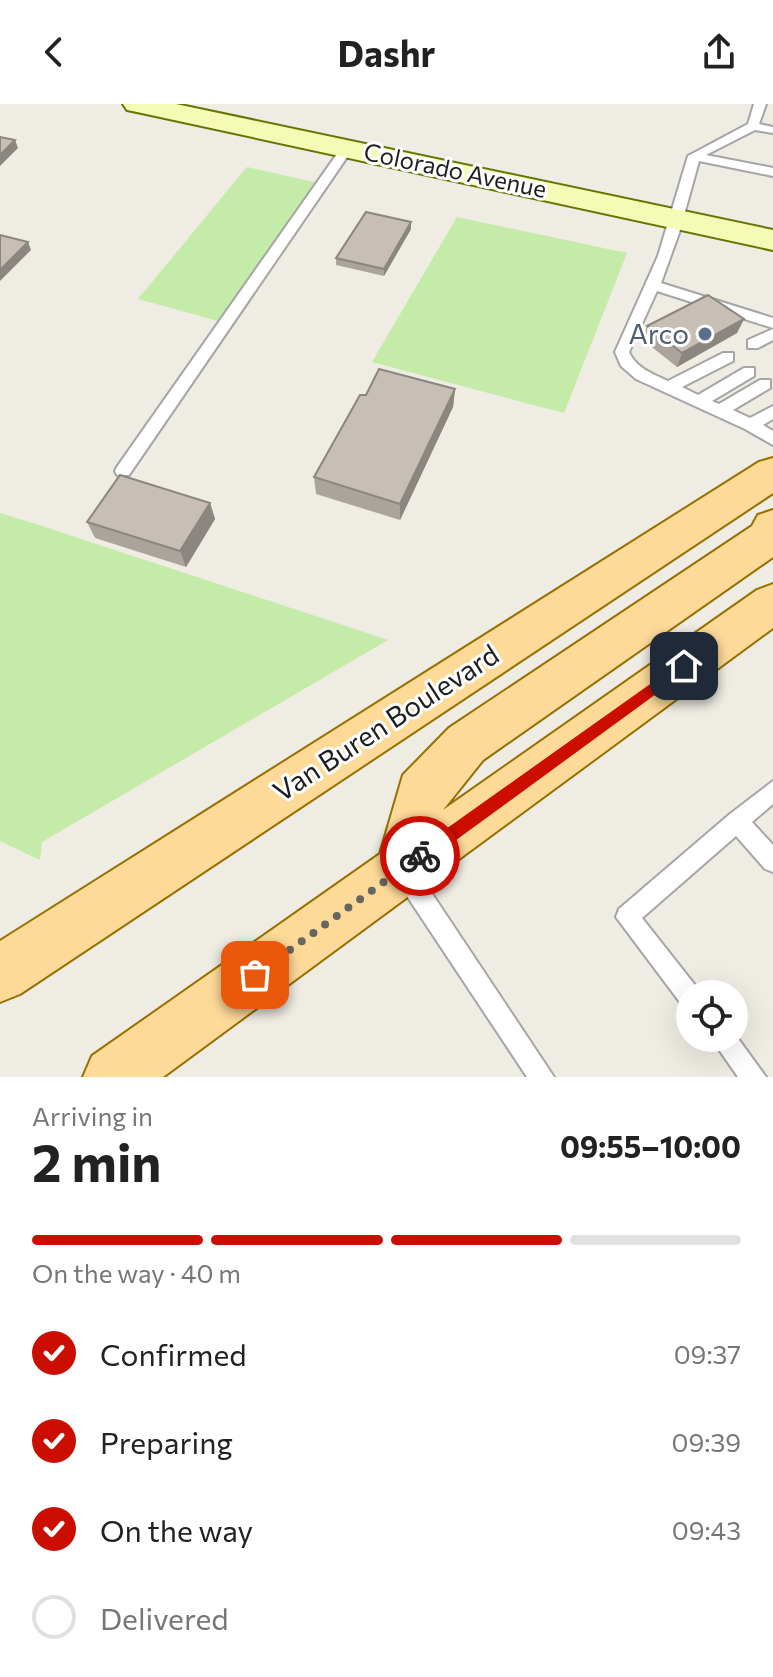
<!DOCTYPE html>
<html lang="en">
<head>
<meta charset="utf-8">
<style>
  :root { --surface:#fff; --page:#f6f6f6; --text:#222; --muted:#767676; --line:#e0e0e0; --accent:#cb0e00 }
  body { margin:0; font-family:Commissioner,sans-serif; background:var(--page); color:var(--text); height:100vh; display:flex; flex-direction:column; font-size:30px; white-space:nowrap }
  * { box-sizing:border-box; margin:0 }
  p { font-size:26px; color:var(--muted) }
  .icon { flex:none; width:44px; height:44px; fill:none; stroke:currentColor; stroke-width:2; stroke-linecap:round; stroke-linejoin:round }
  .map { position:relative; height:973px; overflow:hidden }
  .details { display:flex; flex-direction:column; background:var(--surface); flex:1 }
  .details>* { flex:none }
  .controls { position:absolute; left:676px; top:876px; display:grid; gap:16px }
  .controls a { display:grid; place-items:center; width:72px; height:72px; border-radius:50%; background:var(--surface); box-shadow:0 8px 32px #0002; font-size:40px }
  .pin { position:absolute; display:grid; place-items:center; width:68px; height:68px; color:#fff; margin:-34px; border-radius:16px; box-shadow:0 4px 12px #0006 }
  .courier { position:absolute; display:grid; place-items:center; width:80px; height:80px; margin:-40px; border:6px solid #cb0e00; border-radius:50%; background:#fff; color:#222; box-shadow:0 2px 10px #0007 }
  .overview em { font-style:normal; font-weight:700 }
  .overview div { display:flex; flex-direction:column-reverse }
  .overview { display:flex; align-items:center; justify-content:space-between; height:136px; padding:0 32px }
  h1 { font-size:52px; font-weight:700; line-height:60px }
  .bar { display:grid; grid-template-columns:repeat(4,1fr); gap:12px 8px; align-content:center; height:96px; padding:0 32px }
  .bar i { height:10px; border-radius:6px; background:var(--line) }
  .bar .current { background:var(--accent) }
  .bar p { grid-column:span 4 }
  ol { padding:0 32px; list-style:none }
  li { display:flex; align-items:center; gap:24px; height:88px }
  li p { margin-inline-start:auto }
  li .icon { padding:8px; border-radius:50%; background:var(--accent); color:#fff; stroke-width:4 }
  li:last-child { color:var(--muted) }
  li i { width:44px; height:44px; border:4px solid var(--line); border-radius:50% }
  header { display:flex; justify-content:space-between; align-items:center; height:104px; padding:0 32px; background:var(--surface); font-size:36px; font-weight:700 }
  .map>svg:first-child { display:block }
</style>
</head>
<body>
<header><svg class="icon" aria-label="back" viewBox="0 0 24 24"><path d="M15 5l-7 7 7 7"/></svg>Dashr<svg class="icon" aria-label="share" viewBox="0 0 24 24"><path d="M12 15V3M7 8l5-5 5 5M5 13v7h14v-7"/></svg></header>
<div class="map">
<svg width="773" height="973" viewBox="0 0 773 973">
  <rect width="100%" height="100%" fill="#efece3"/>
  <path fill="#c4eba7" d="M247,63L318,79L218,217L138,195Z
    M457,113L627,149L564,309L372,258Z
    M0,409L39,421L388,536L42,738L40,756L0,737Z"/>
  <g fill="none" stroke-linecap="round" stroke-linejoin="round">
    <g stroke="#a5a5a5" stroke-width="4">
      <path id="lane" d="M754,0H766L759,20L773,23V29L755,26L706,51L773,64V72L699,57L679,129L661,179L773,214V224L657,187L629,248C636,264 653,270 668,277L723,249H733V257L682,283L698,291L744,264H754V272L712,297L719,300L760,276H770V284L733,306L750,314L773,302V315L763,321L773,327V341L745,325L636,275L621,262L615,248L658,152L688,52L748,20Z
        M344,40L354,43L129,371H117L115,367L117,363Z
        M773,225V236L758,244H748V236Z
        M773,677V700L752,718L773,741V768L765,765L736,732L642,814L698,885L701,890H690V905L682,901L616,813L619,805L730,710Z
        M403,755L411,758L554,973H527L395,774L392,766L395,758Z
        M734,929L766,973H738L711,934H734Z"/>
    </g>
    <g stroke="#627702" stroke-width="4">
      <path id="secondary" d="M123,0H176L773,126V146L137,8L127,6Z"/>
    </g>
    <g stroke="#977000" stroke-width="4">
      <path id="primary" d="M773,354V389L20,890L0,898V837L759,358Z
        M773,406V453L483,656L443,706L757,486L773,480V524L163,973H83L92,952L380,750L403,671L449,624L752,422L758,411Z"/>
    </g>
    <use href="#lane" fill="#fff" fill-rule="evenodd"/>
    <use href="#secondary" fill="#f3fbb5" fill-rule="evenodd"/>
    <use href="#primary" fill="#feda99" fill-rule="evenodd"/>
  </g>
  <path fill="#aba49d" d="M411,125L384,172L336,161V154Z
    M744,215L737,229L677,263L643,236L647,222Z
    M455,285L453,303L400,416L316,390L314,373L366,291Z
    M210,399L215,415L186,463L95,434L87,418Z"/>
  <path fill="#8b867f" d="M15,36L18,44L0,62V51Z
    M411,118V125L384,172V165Z
    M28,138L31,146L0,177V166Z
    M744,215L737,229L677,263L682,249Z
    M455,285L453,303L400,416V400Z
    M210,399L215,415L186,463L180,447Z"/>
  <path fill="#c7bfb6" stroke="#8b867f" stroke-width="2" d="M0,33L15,36L0,51Z
    M366,108L411,118L384,165L336,154Z
    M0,131L28,138L0,166Z
    M708,191L744,215L682,249L647,222Z
    M379,265L455,285L400,400L314,373L360,291H366Z
    M120,371L210,399L180,447L87,418Z"/>
  <path fill="#cb0e00" d="M684,556L691,562L689,566L426,758H415V747Z"/>
  <g fill="none" stroke-linecap="round" stroke-linejoin="round">
    <path stroke="#676663" stroke-width="8" stroke-dasharray="0 14.4" d="M255,871L420,752"/>
  </g>
  <circle fill="#5c6f8a" stroke="#fff" stroke-width="3" cx="705" cy="230" r="8"/>
  <g text-anchor="middle" stroke-width="6" stroke-linejoin="round" paint-order="stroke">
    <g font-size="24" fill="#1e1e1e" stroke="#fff">
      <text transform="translate(455 67) rotate(12)" y="8">Colorado Avenue</text>
    </g>
    <g font-size="28" fill="#4e5e75" stroke="#fff" text-anchor="end">
      <text x="689" y="240">Arco</text>
    </g>
    <g font-size="28" fill="#1e1e1e" stroke="#fff">
      <text transform="translate(386 619) rotate(-33)" y="10">Van Buren Boulevard</text>
    </g>
  </g>
</svg>
<div class="controls">
<a><svg class="icon" aria-label="locate" viewBox="0 0 24 24"><circle cx="12" cy="12" r="6"/><path d="M12 2v4M12 18v4M2 12h4M18 12h4"/></svg></a>
</div>
<div class="pin" style="left:255px;top:871px;background:#ea580c"><svg class="icon" aria-label="bag" viewBox="0 0 24 24"><path d="M5 8h14l-1 12H6zM9 8a3 3 0 0 1 6 0"/></svg></div>
<div class="pin" style="left:684px;top:562px;background:#1f2937"><svg class="icon" aria-label="home" viewBox="0 0 24 24"><path d="M3 11l9-7 9 7M6 9v11h12V9"/></svg></div>
<div class="courier" style="left:420px;top:752px"><svg class="icon" aria-label="bike" viewBox="0 0 24 24"><circle cx="6" cy="16" r="4"/><circle cx="18" cy="16" r="4"/><path d="M6 16l4-8h5l3 8M10 8l3 8H6M13 5h3"/></svg></div>
</div>
<section class="details">
<div class="overview"><div><h1>2 min</h1><p>Arriving in</p></div><em>09:55–10:00</em></div>
<div class="bar"><i class="current"></i><i class="current"></i><i class="current"></i><i></i><p>On the way · 40 m</p></div>
<ol>
<li><svg class="icon" aria-label="check" viewBox="0 0 24 24"><path d="M5 12l5 5 9-10"/></svg>Confirmed<p>09:37</p></li>
<li><svg class="icon" aria-label="check" viewBox="0 0 24 24"><path d="M5 12l5 5 9-10"/></svg>Preparing<p>09:39</p></li>
<li><svg class="icon" aria-label="check" viewBox="0 0 24 24"><path d="M5 12l5 5 9-10"/></svg>On the way<p>09:43</p></li>
<li><i></i>Delivered</li>
</ol>
</section>
</body>
</html>
